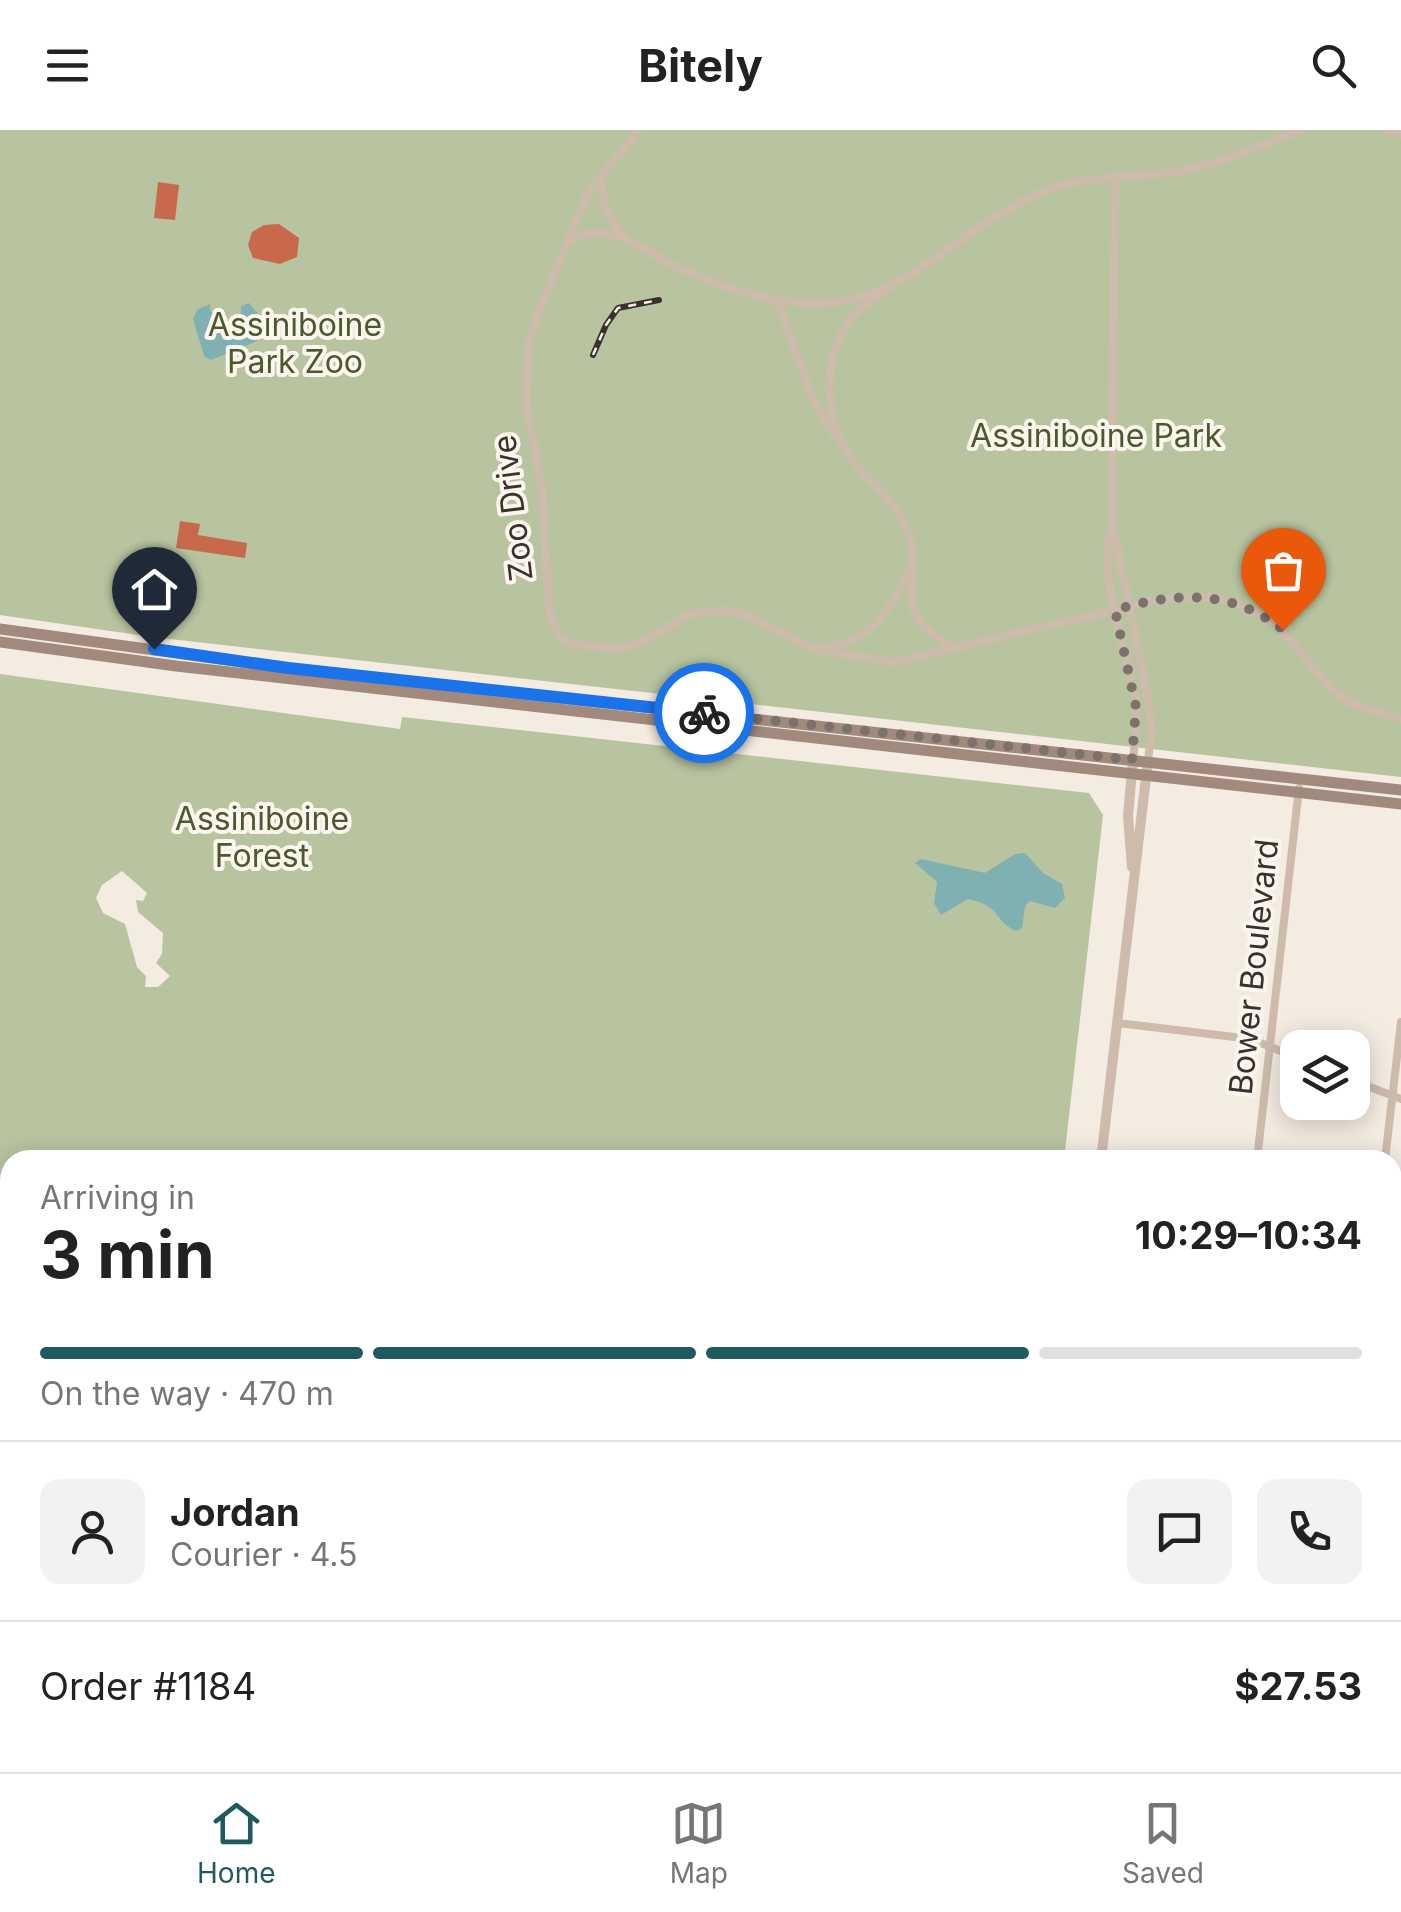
<!DOCTYPE html>
<html lang="en">
<head>
<meta charset="utf-8">
<style>
  :root { --surface:#fff; --page:#f2f2f2; --text:#222; --muted:#767676; --line:#e0e0e0; --accent:#1f5a5e }
  body { margin:0; font-family:Inter,sans-serif; background:var(--page); color:var(--text); height:100vh; display:flex; flex-direction:column; font-size:38px; white-space:nowrap }
  * { box-sizing:border-box; margin:0 }
  p { font-size:32px; color:var(--muted) }
  .icon { flex:none; width:55px; height:55px; fill:none; stroke:currentColor; stroke-width:2; stroke-linecap:round; stroke-linejoin:round }
  .map { position:relative; flex:1; overflow:hidden }
  .panel { position:absolute; left:0px; top:1020px; width:1402px; height:622px; display:flex; flex-direction:column; background:var(--surface); border-radius:30px 30px 0 0; box-shadow:0 5px 25px #0003 }
  .panel>* { flex:none }
  .controls { position:absolute; left:1280px; top:900px; display:grid; gap:20px }
  .controls a { display:grid; place-items:center; width:90px; height:90px; border-radius:20px; background:var(--surface); box-shadow:0 5px 25px #0003; font-size:50px }
  .pin { position:absolute; display:grid; place-items:center; width:85px; height:85px; color:#fff; margin:-102px -42px; border-radius:50% 50% 50% 0; rotate:-45deg; box-shadow:0 0 10px #0007 }
  .pin .icon { rotate:45deg }
  .courier { position:absolute; display:grid; place-items:center; width:100px; height:100px; margin:-50px; border:8px solid #1a73e8; border-radius:50%; background:#fff; color:#222; box-shadow:0 2px 12px #0007 }
  .headline em { font-style:normal; font-weight:700 }
  .headline div { display:flex; flex-direction:column-reverse }
  .headline { display:flex; align-items:center; justify-content:space-between; height:170px; padding:0 40px }
  h1 { font-size:65px; font-weight:700; line-height:75px }
  .bar { display:grid; grid-template-columns:repeat(4,1fr); gap:15px 10px; align-content:center; height:120px; padding:0 40px }
  .bar i { height:12px; border-radius:8px; background:var(--line) }
  .bar .on { background:var(--accent) }
  .bar p { grid-column:span 4 }
  .line { display:flex; align-items:center; gap:25px; padding:0 40px; border-top:2px solid var(--line) }
  .line div { flex:1 }
  .round { display:grid; place-items:center; flex:none; width:105px; height:105px; border-radius:20px; background:var(--page) }
  header { display:flex; justify-content:space-between; align-items:center; height:130px; padding:0 40px; background:var(--surface); font-size:45px; font-weight:700 }
  .tabs { display:flex; justify-content:space-around; align-items:center; height:140px; border-top:2px solid var(--line); background:var(--surface); font-size:28px; color:var(--muted) }
  .tabs a { display:grid; justify-items:center; gap:5px }
  .tabs .on { color:var(--accent) }
  .map>svg:first-child { display:block }
</style>
</head>
<body>
<header><svg class="icon" aria-label="menu" viewBox="0 0 24 24"><path d="M4 6h16M4 12h16M4 18h16"/></svg>Bitely<svg class="icon" aria-label="search" viewBox="0 0 24 24"><circle cx="10" cy="10" r="6"/><path d="M15 15l6 6"/></svg></header>
<div class="map">
<svg width="1401" height="1642" viewBox="0 0 1401 1642">
  <rect width="100%" height="100%" fill="#f4ebe1"/>
  <path fill="#b8c4a0" fill-rule="evenodd" d="M0,0H1401V647L152,507L0,485Z
    M0,544L400,599L402,587L1089,663L1103,685L1064,1030H10V1632L586,1633L585,1642H0ZM122,741L147,763L143,771L136,770L138,782L163,803L162,824L156,833L170,846L158,857H145L146,846L137,837L125,794L103,783L96,768L102,755Z"/>
  <path fill="#7fb0b2" d="M249,173L264,191L263,204L257,211L211,230L204,226L193,189L197,180L210,174L211,182L216,183L223,177L227,186L212,192L213,198L240,202L241,176Z
    M1025,723L1043,743L1062,754L1065,768L1055,778L1030,771L1025,776L1022,798L1016,801C993,791 1003,776 968,769L941,785L934,773L937,752L915,733L921,729L985,743L1015,724Z"/>
  <path fill="#c8694b" d="M158,52L179,55L175,90L154,88Z
    M279,94L299,108L297,127L280,134L253,128L248,115L252,102L264,95Z
    M180,391L200,394L198,405L247,413L245,428L176,418Z
    M614,1632H667L666,1642H616Z"/>
  <g fill="none" stroke-linecap="round" stroke-linejoin="round">
    <path stroke="#cdbbac" stroke-width="8" d="M639,0L588,62L538,184L528,218L526,272L542,363L550,486L558,505L572,514L619,519L642,512L688,485L722,480L743,484L817,520L894,532L1162,469L1211,467L1238,474L1275,493L1332,559L1352,574L1401,589
      M1387,0L1401,4
      M601,45L604,77L624,108
      M1115,46L1112,392L1148,568L1151,602L1148,632
      M571,111C586,100 604,102 622,108C637,113 653,125 669,133C712,154 759,170 807,173C901,178 959,97 1037,64C1082,44 1131,49 1179,41C1221,34 1262,14 1302,0
      M894,154C881,165 863,173 852,187C820,226 823,293 853,331C870,353 896,372 906,398C929,455 881,485 960,519
      M777,169L813,270L834,305
      M1111,396C1097,448 1126,516 1135,567C1138,588 1135,609 1133,630
      M816,517C869,517 889,482 910,440
      M1118,893L1251,909L1298,928
      M1352,950L1401,969
      M1257,1030L1299,658
      M1385,1030L1401,892
      M1392,1429L1401,1432
      M1392,1560L1401,1561
      M1188,1642L1189,1632
      M1316,1642L1317,1632"/>
    <path stroke="#cdbbac" stroke-width="10" d="M1132,737L1128,686L1133,630
      M1101,1030L1147,639
      M1031,1642L1032,1632"/>
    <path stroke="#a18a7d" stroke-width="11" d="M0,499L279,537L1401,660
      M0,512L176,536L1401,674"/>
    <g stroke="#3b302b" stroke-width="6">
      <path id="rail" d="M593,225L606,195L618,178L659,170"/>
    </g>
    <use href="#rail" stroke="#fbf5ee" stroke-width="2.5" stroke-dasharray="8" stroke-linecap="butt"/>
  </g>
  <g fill="none" stroke-linecap="round" stroke-linejoin="round">
    <path stroke="#7c716b" stroke-width="10" stroke-dasharray="0 18" d="M704,583L1132,630L1136,577L1115,480C1174,462 1233,459 1283,500"/>
    <path stroke="#1a73e8" stroke-width="12" d="M154,519L288,538L704,583"/>
  </g>
  <g text-anchor="middle" stroke-width="8" stroke-linejoin="round" paint-order="stroke">
    <g font-size="32" fill="#4a5a2e" stroke="#fbf5ee">
      <text x="295" y="206">Assiniboine<tspan x="295" dy="37">Park Zoo</tspan></text>
      <text x="1096" y="317">Assiniboine Park</text>
      <text x="262" y="700">Assiniboine<tspan x="262" dy="37">Forest</tspan></text>
    </g>
    <g font-size="32" fill="#3b302b" stroke="#fbf5ee">
      <text transform="translate(513 378) rotate(-97)" y="11">Zoo Drive</text>
      <text transform="translate(1254 837) rotate(-84)" y="11">Bower Boulevard</text>
    </g>
  </g>
</svg>
<div class="controls">
<a><svg class="icon" aria-label="layers" viewBox="0 0 24 24"><path d="M12 4l9 5-9 5-9-5zM3 14l9 5 9-5"/></svg></a>
</div>
<div class="pin" style="left:1283px;top:500px;background:#ea580c"><svg class="icon" aria-label="bag" viewBox="0 0 24 24"><path d="M5 8h14l-1 12H6zM9 8a3 3 0 0 1 6 0"/></svg></div>
<div class="pin" style="left:154px;top:519px;background:#1f2937"><svg class="icon" aria-label="home" viewBox="0 0 24 24"><path d="M3 11l9-7 9 7M6 9v11h12V9"/></svg></div>
<div class="courier" style="left:704px;top:583px"><svg class="icon" aria-label="bike" viewBox="0 0 24 24"><circle cx="6" cy="16" r="4"/><circle cx="18" cy="16" r="4"/><path d="M6 16l4-8h5l3 8M10 8l3 8H6M13 5h3"/></svg></div>
<section class="panel">
<div class="headline"><div><h1>3 min</h1><p>Arriving in</p></div><em>10:29–10:34</em></div>
<div class="bar"><i class="on"></i><i class="on"></i><i class="on"></i><i></i><p>On the way · 470 m</p></div>
<div class="line" style="height:180px"><a class="round"><svg class="icon" aria-label="person" viewBox="0 0 24 24"><circle cx="12" cy="8" r="4"/><path d="M4 21q1-7 8-7t8 7"/></svg></a><div><b>Jordan</b><p>Courier · 4.5</p></div><a class="round"><svg class="icon" aria-label="chat" viewBox="0 0 24 24"><path d="M4 5h16v11H9l-5 4z"/></svg></a><a class="round"><svg class="icon" aria-label="phone" viewBox="0 0 24 24"><path d="M5 4h4l2 5-3 2q2 4 5 5l2-3 5 2v4C11 20 4 13 5 4z"/></svg></a></div>
<div class="line" style="height:130px"><div>Order #1184</div><b>$27.53</b></div>
</section>
</div>
<nav class="tabs">
<a class="on"><svg class="icon" aria-label="home" viewBox="0 0 24 24"><path d="M3 11l9-7 9 7M6 9v11h12V9"/></svg>Home</a>
<a><svg class="icon" aria-label="map" viewBox="0 0 24 24"><path d="M3 6l6-2 6 2 6-2v14l-6 2-6-2-6 2zM9 4v14M15 6v14"/></svg>Map</a>
<a><svg class="icon" aria-label="saved" viewBox="0 0 24 24"><path d="M7 4h10v16l-5-4-5 4z"/></svg>Saved</a>
</nav>
</body>
</html>
